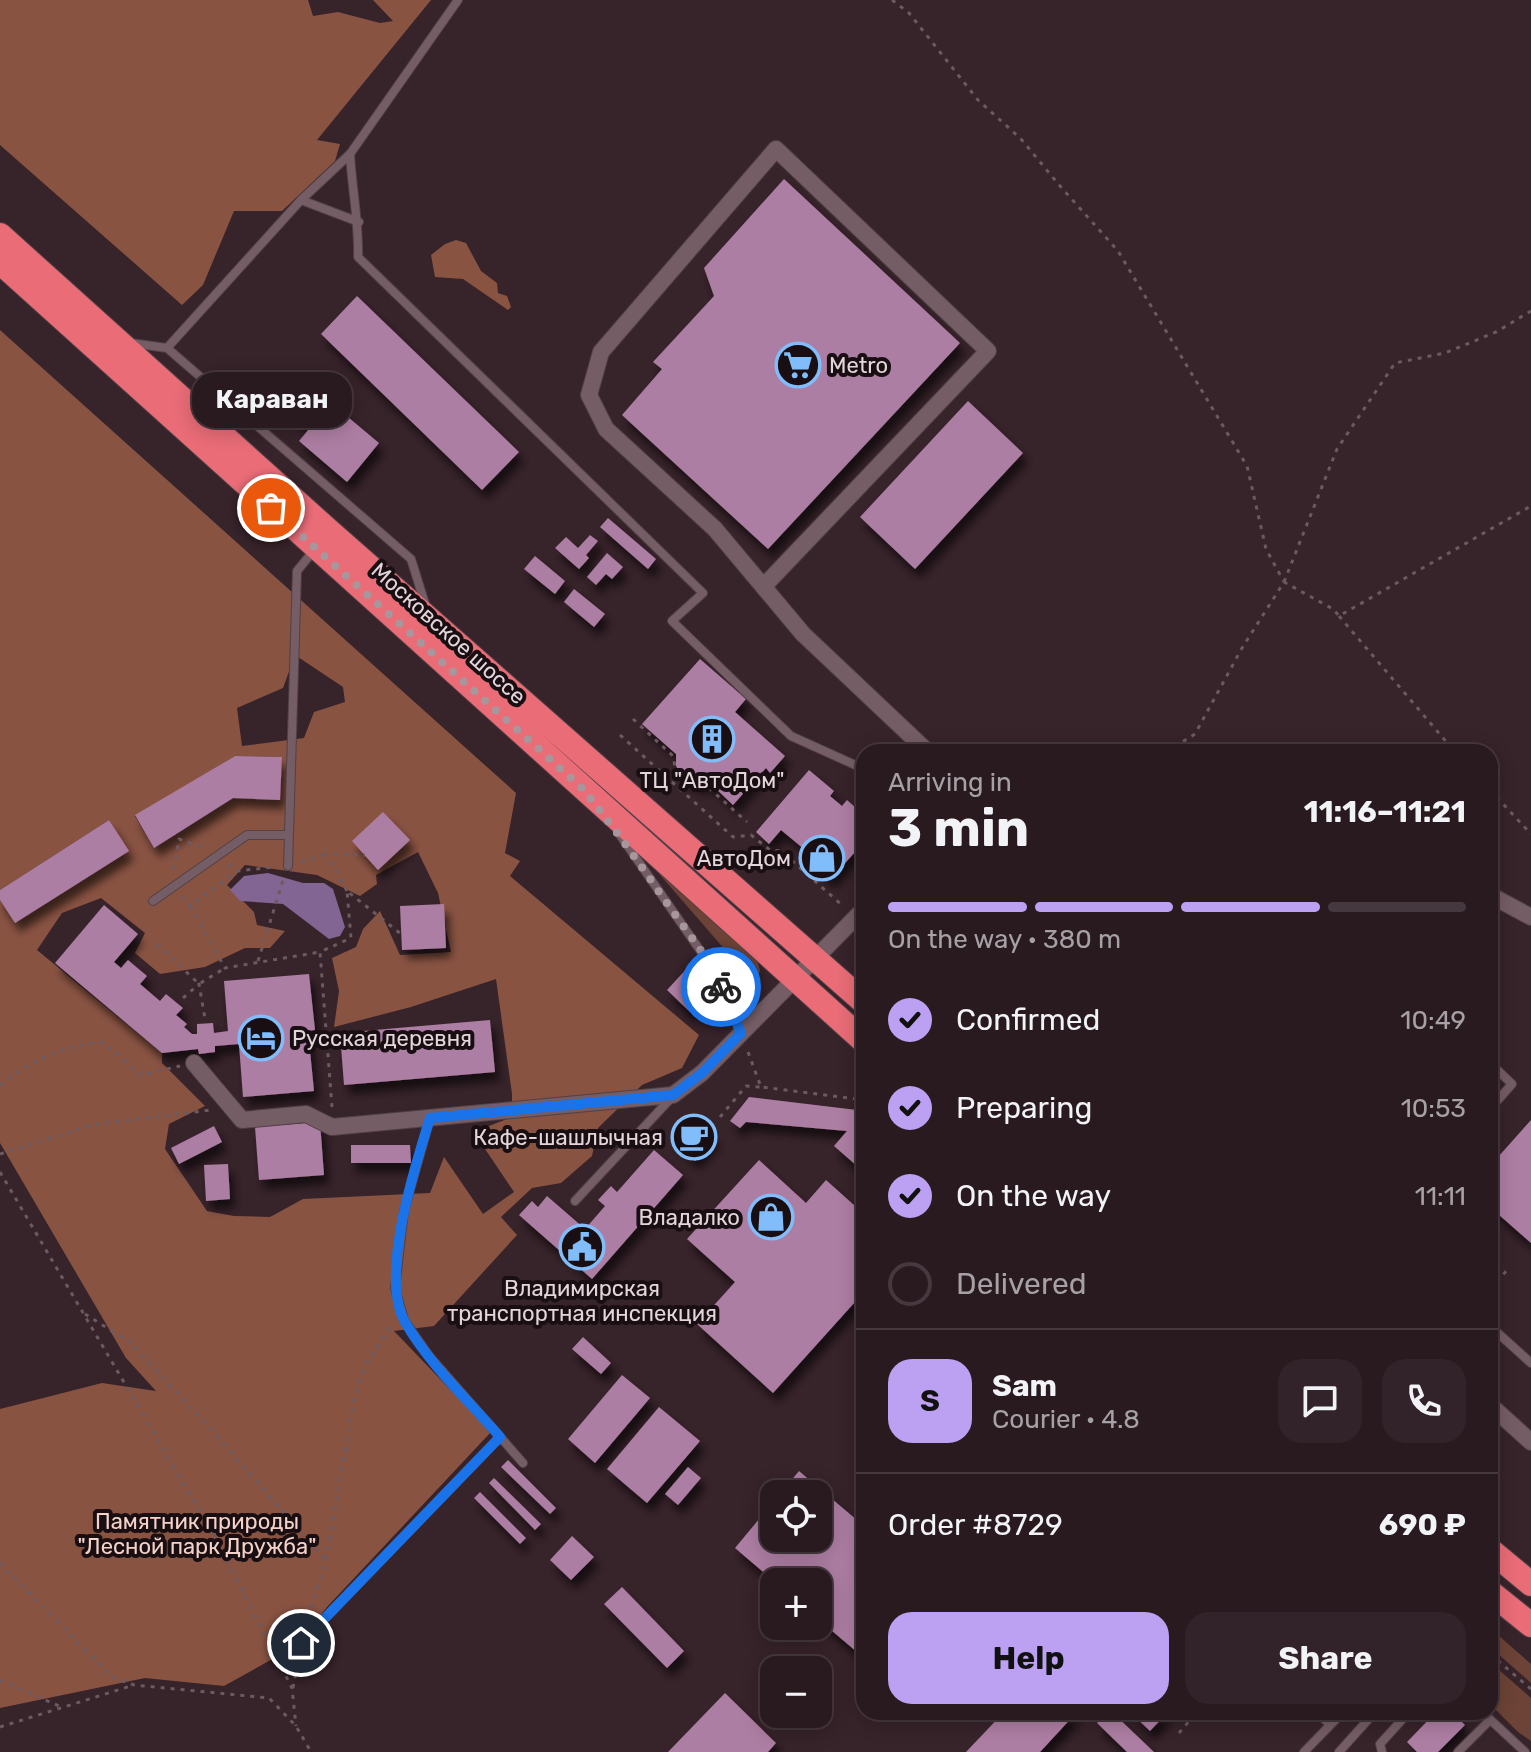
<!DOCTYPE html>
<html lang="en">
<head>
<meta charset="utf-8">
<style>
  :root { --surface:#291a20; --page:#312329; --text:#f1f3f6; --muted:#a5a1a5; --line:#45383e; --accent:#bca0f2 }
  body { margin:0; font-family:Rubik,sans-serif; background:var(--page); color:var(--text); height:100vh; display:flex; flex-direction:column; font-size:30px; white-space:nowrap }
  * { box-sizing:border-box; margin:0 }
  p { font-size:26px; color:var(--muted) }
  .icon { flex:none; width:44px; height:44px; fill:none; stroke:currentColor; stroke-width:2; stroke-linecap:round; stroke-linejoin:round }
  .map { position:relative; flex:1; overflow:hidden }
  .sheet { position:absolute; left:856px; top:744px; width:642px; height:976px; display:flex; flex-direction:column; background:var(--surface); border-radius:24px; box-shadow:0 4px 20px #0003,0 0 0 2px var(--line) }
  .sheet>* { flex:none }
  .fabs { position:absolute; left:760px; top:1480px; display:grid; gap:16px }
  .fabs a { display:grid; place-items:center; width:72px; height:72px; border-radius:16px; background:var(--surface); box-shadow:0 4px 20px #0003,0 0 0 2px var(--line); font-size:40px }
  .pin { position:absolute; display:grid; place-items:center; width:68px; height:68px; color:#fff; margin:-34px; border:4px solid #fff; border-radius:50%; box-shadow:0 2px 8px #0007 }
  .courier { position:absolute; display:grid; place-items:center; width:80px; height:80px; margin:-40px; border:6px solid #1a73e8; border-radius:50%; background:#fff; color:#222; box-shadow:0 2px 10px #0007 }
  .bubble { position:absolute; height:56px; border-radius:24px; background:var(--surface); box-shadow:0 4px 20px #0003,0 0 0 2px var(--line); font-size:26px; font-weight:700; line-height:56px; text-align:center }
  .summary em { font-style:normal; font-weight:700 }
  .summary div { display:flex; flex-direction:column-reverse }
  .summary { display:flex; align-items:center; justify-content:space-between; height:136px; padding:0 32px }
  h1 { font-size:52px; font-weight:700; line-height:60px }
  .bar { display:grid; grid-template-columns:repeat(4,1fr); gap:12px 8px; align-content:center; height:96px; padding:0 32px }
  .bar i { height:10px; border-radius:6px; background:var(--line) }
  .bar .active { background:var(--accent) }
  .bar p { grid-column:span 4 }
  .line { display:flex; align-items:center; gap:20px; padding:0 32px; border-top:2px solid var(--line) }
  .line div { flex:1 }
  .round { display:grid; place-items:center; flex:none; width:84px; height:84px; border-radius:24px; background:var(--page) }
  ol { padding:0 32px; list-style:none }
  li { display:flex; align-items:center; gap:24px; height:88px }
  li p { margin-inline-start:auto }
  li .icon { padding:8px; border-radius:50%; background:var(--accent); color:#111; stroke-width:4 }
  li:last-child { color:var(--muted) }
  li i { width:44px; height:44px; border:4px solid var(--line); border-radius:50% }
  .cta { display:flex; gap:16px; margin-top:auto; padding:16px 32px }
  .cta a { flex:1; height:92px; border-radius:24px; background:var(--accent); color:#111; font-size:32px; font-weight:700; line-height:92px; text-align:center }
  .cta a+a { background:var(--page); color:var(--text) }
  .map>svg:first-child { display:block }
</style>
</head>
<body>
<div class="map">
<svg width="1531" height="1752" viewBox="0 0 1531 1752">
  <defs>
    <filter id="shadow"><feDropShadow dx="5" dy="9" stdDeviation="4" flood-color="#0009"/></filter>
  </defs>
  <rect width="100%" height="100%" fill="#37232a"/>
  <path fill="#6c4336" d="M654,868L756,957L760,970L752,1001L745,1005L737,1003L723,971L733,959Z
    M1490,1628L1531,1664V1683L1490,1647Z
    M1490,1662L1531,1698V1741L1518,1732L1490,1704Z"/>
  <path fill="#895342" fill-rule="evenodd" d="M0,0H308L313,16L338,12L380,23L393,21L373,0H431L317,140L340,144L335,161L282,211H234L203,285L182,305L0,145Z
    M456,240L466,243L481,271L497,283L498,293L507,296L511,307L508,310L463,279L435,277L431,255L445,244Z
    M0,330L516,793L505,853L520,861L510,876L699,1035L682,1068L642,1085L598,1128L592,1156L561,1183L532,1188L501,1217L517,1235L434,1326L394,1331L491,1432L327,1607L294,1647L224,1686L145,1678L0,1708V1409L102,1383L156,1391L126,1358L0,1143V900L15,923L128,851L109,820L0,890ZM295,655L343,687L345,702L314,712L304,738L242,746L237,708L283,688ZM235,756L282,757L280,800L233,798L154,848L135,816ZM418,852L438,893L451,952L400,955L380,911L363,929L356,947L332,958L339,991L334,1027L411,1007L496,979L512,1094V1117L484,1128L485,1149L514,1192L483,1214L444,1157L430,1193L303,1199L270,1217L234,1216L207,1211L165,1149L169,1124L205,1106L162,1063V1053L37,950L62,913L101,898L145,933L135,953L160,974L205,967L245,948H270L285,931L257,925L254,912L227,885L245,865L317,875L360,896L377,884L376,875Z"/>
  <path fill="#826592" d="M268,873L303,883H324L333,889L345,927L340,936L329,939L283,904L240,901L230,890L244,876Z"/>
  <path fill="#ad7ea3" filter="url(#shadow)" d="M784,179L960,343L768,549L622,415L662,369L653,362L714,296L704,268Z
    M357,296L519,452L482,490L321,334Z
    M312,387L379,443L347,482L299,441L309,429L290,414Z
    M968,401L1023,453L915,569L860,517Z
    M608,518L656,559L648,569L600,527Z
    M590,535L598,541L586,555L589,558L579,569L555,548L566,537L578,548Z
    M607,553L623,567L612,579L606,574L596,585L587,577Z
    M535,556L565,581L555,594L524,569Z
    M574,589L605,614L594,627L564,602Z
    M700,659L746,699L735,712L785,756L770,773L766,768L733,805L710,783L697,785L683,777L676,766V754L642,724Z
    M235,756L282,757L280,800L233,798L154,848L135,815Z
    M809,770L834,791L830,796L842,806L847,800L864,815V842L830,880L800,854L804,849L781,830L769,844L756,832Z
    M383,812L410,840L378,870L352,841Z
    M109,820L129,851L15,923L0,900V890Z
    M444,904L446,948L402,950L400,906Z
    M104,905L138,934L114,962L121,968L128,960L147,976L140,984L160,1001L166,994L183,1008L176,1015L187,1024L184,1027L192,1034H197V1024L213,1023L214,1033L228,1031L224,981L309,974L315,1030L308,1031L314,1091L243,1097L239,1044L215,1046V1052L199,1054L198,1049L162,1053L55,963Z
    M690,965L713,988L690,1012L667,990Z
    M490,1020L495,1072L344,1085L340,1033Z
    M749,1097L857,1110V1119L862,1114L864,1115V1172L834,1146L847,1131L746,1122L740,1128L730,1121Z
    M691,1117L715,1138L695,1161L671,1140Z
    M1531,1120V1243L1490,1207V1166Z
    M320,1122L324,1175L259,1180L255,1127Z
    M214,1126L222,1142L179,1164L171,1148Z
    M351,1145H410L411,1163H351Z
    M654,1150L683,1175L592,1279L519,1215L532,1201L538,1207L547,1196L585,1229L605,1206L598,1200L611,1186L617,1192Z
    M759,1160L806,1203L826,1180L864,1214V1292L773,1393L697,1324L735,1282L687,1239Z
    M228,1164L230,1199L206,1201L204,1165Z
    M583,1337L611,1363L601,1374L572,1349Z
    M622,1375L650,1398L595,1463L568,1439Z
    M659,1407L700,1441L647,1503L607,1469Z
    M508,1460L556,1508L550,1514L501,1467Z
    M688,1467L701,1478L678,1505L665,1494Z
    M799,1471L864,1526V1658L818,1619V1582H775L735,1548L774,1501V1538H818V1494H780Z
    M494,1478L541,1524L535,1530L489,1483Z
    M480,1492L526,1538L520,1544L474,1498Z
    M572,1536L594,1557L571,1580L550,1560Z
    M622,1587L684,1651L667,1668L604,1604Z
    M725,1693L776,1743L768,1752H668Z
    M1004,1712H1077L1040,1752H966Z
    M1108,1712H1112L1154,1752H1127L1097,1723Z
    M1130,1712H1168L1150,1731Z
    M1436,1712H1452L1465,1725L1438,1752H1417L1407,1742Z"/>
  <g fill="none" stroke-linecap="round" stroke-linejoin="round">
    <g stroke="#514047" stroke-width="10">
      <path id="lane" d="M350,154C352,189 359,222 358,257L703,593L672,621L791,736L864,769
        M301,200L359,222
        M131,343L167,348L301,200L350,154L458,0
        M167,348L411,559L426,607
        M618,832L715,972L741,1033
        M288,866L297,571L315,549
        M153,901L247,835H289
        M1490,1063L1512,1084L1490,1109
        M430,1119L404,1211L395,1288L404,1320L430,1357L523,1463
        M575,1201L673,1096
        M1490,1326L1531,1363
        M301,1643L500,1437
        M1317,1712L1330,1725
        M1482,1712L1525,1752
        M1304,1752L1343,1712
        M1339,1752L1375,1712
        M1382,1752L1380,1744L1409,1712
        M1458,1752L1490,1720"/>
    </g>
    <g stroke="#514047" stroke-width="18">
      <path id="street" d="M764,586L988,351L776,149L601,352L589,395L606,429L715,529L803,634L928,752
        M1490,895L1531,917
        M194,1063L242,1120L306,1114L332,1127L673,1095L702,1073L864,909
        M1490,1405L1531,1442"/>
    </g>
    <g stroke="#514047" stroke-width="26">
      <path id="highway" d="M0,235L329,531L864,1002
        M0,262L864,1041
        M1490,1550L1531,1584
        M1490,1592L1531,1625"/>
    </g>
    <path stroke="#6c5a60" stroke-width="3" stroke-dasharray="4 6" stroke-linecap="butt" d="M892,0L909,13L978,100L1021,139L1060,186L1118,251L1247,466L1266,549L1284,582
      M1284,582L1337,449L1395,363L1445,353L1496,332L1531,311
      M1339,616L1455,752
      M633,719L673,756L676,773L689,786L709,788L747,822
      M620,735L733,837L751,835L770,850L781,851L843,906
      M1166,752L1195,734L1242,648L1284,582L1333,609L1339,616L1531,506
      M1490,790L1531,834
      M301,862L326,854
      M229,864L237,871L274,867
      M174,869L179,839L207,849
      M347,891L326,854L365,855
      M181,897L190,906L237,871
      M190,906L225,968L320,952
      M157,944L199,984L225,968
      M258,961L284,877
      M183,998L199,984L205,1019
      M748,1052L761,1087L864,1100
      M0,1085C28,1062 66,1044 102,1042L141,1075L180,1066
      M332,1107L320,952L351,938L347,891L401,934
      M720,1117L746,1086L761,1087
      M0,1154L92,1125L210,1110
      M0,1172L214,1535L292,1688L296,1726
      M1490,1289L1508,1269
      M85,1314L131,1343L206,1424L325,1559
      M0,1563L112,1677L134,1685L269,1698L296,1726L311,1752
      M308,1617L326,1560L354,1399L365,1366L392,1324
      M1490,1654L1531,1689
      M0,1680L59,1706
      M293,1688L299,1656
      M0,1727L134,1685
      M1179,1733L1197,1712"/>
    <use href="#lane" stroke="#755d65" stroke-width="8"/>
    <use href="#street" stroke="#755d65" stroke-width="16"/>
    <use href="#highway" stroke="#e96c77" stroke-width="24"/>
  </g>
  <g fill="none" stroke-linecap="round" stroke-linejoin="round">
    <path stroke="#a7979c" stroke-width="8" stroke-dasharray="0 14.4" d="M271,508L582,788C614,827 642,867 671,909C689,934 709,959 721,987"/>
    <path stroke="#1a73e8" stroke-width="10" d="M301,1643L500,1437C468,1400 429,1364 405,1322C379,1276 415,1167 430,1118L673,1095L702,1073L741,1033L721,987"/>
  </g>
  <defs>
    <g id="supermarket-ring" transform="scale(2.3)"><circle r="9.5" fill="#190f13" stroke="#80bdfa" stroke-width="1.5"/><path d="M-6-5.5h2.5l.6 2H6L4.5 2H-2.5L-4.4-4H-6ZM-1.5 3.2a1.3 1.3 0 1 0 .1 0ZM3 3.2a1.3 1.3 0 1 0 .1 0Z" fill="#80bdfa"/></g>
    <g id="building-ring" transform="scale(2.3)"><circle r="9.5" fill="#190f13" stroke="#80bdfa" stroke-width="1.5"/><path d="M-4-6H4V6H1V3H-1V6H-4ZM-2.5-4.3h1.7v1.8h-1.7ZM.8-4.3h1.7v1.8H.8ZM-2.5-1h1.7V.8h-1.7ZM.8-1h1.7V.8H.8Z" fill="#80bdfa"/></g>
    <g id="shop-ring" transform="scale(2.3)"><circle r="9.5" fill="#190f13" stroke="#80bdfa" stroke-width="1.5"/><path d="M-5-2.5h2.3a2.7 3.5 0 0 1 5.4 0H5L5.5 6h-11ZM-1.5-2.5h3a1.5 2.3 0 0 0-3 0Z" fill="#80bdfa"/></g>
    <g id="hotel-ring" transform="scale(2.3)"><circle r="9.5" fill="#190f13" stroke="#80bdfa" stroke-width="1.5"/><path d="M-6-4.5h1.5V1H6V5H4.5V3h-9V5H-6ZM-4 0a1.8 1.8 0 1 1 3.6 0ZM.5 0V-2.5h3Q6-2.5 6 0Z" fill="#80bdfa"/></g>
    <g id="cafe-ring" transform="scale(2.3)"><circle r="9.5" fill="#190f13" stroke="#80bdfa" stroke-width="1.5"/><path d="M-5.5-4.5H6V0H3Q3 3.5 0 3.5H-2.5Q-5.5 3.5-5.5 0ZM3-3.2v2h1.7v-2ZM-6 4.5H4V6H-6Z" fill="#80bdfa"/></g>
    <g id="civic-ring" transform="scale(2.3)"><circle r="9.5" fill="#190f13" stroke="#80bdfa" stroke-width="1.5"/><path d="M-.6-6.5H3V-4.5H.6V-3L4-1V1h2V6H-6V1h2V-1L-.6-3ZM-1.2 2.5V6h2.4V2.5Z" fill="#80bdfa"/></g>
  </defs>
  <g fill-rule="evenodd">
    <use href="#supermarket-ring" x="798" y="365"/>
    <use href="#building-ring" x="712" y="739"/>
    <use href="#shop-ring" x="822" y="858"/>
    <use href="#hotel-ring" x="261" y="1038"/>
    <use href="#cafe-ring" x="694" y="1137"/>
    <use href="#shop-ring" x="771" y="1217"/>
    <use href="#civic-ring" x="582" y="1247"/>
  </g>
  <g text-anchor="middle" stroke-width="8" stroke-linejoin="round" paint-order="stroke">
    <g font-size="22" fill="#e3d5da" stroke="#190f13" text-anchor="end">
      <text x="829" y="373" text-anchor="start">Metro</text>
      <text x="712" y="788" text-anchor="middle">ТЦ "АвтоДом"</text>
      <text x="791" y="866">АвтоДом</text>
      <text x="292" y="1046" text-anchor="start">Русская деревня</text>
      <text x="663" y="1145">Кафе-шашлычная</text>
      <text x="740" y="1225">Владалко</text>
      <text x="582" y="1296" text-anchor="middle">Владимирская<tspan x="582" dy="25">транспортная инспекция</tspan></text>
    </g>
    <g font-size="22" fill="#e3d5da" stroke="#190f13">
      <text transform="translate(449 633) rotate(42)" y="8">Московское шоссе</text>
    </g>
    <g font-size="22" fill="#f5d2c7" stroke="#190f13">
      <text x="197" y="1529">Памятник природы<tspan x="197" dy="25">"Лесной парк Дружба"</tspan></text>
    </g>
  </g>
</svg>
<div class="fabs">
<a><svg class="icon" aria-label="locate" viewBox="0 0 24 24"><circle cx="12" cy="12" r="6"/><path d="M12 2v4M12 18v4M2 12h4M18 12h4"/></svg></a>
<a>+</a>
<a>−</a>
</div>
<div class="pin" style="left:271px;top:508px;background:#ea580c"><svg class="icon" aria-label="bag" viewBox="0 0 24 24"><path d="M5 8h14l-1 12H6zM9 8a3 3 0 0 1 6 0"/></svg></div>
<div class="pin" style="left:301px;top:1643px;background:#1f2937"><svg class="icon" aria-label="home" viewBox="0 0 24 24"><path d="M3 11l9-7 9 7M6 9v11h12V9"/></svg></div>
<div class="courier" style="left:721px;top:987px"><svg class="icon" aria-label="bike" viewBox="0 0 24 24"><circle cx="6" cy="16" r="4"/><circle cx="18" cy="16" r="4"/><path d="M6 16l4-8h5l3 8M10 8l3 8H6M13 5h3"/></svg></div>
<div class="bubble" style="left:192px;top:372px;width:160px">Караван</div>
<section class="sheet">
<div class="summary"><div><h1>3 min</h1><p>Arriving in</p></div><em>11:16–11:21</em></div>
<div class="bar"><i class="active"></i><i class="active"></i><i class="active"></i><i></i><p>On the way · 380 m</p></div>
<ol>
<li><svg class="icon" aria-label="check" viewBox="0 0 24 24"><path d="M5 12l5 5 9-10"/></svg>Confirmed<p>10:49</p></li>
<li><svg class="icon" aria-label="check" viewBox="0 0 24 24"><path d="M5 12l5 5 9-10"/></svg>Preparing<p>10:53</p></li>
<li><svg class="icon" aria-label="check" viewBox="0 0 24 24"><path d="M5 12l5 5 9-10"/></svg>On the way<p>11:11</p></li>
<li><i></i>Delivered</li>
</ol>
<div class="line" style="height:144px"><b class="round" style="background:var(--accent);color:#111">S</b><div><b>Sam</b><p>Courier · 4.8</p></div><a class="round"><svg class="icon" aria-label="chat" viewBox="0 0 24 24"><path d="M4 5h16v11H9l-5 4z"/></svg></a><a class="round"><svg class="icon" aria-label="phone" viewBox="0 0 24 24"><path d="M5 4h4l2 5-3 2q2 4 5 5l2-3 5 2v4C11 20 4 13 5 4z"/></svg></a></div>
<div class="line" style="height:104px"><div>Order #8729</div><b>690 ₽</b></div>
<div class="cta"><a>Help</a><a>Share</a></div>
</section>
</div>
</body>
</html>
